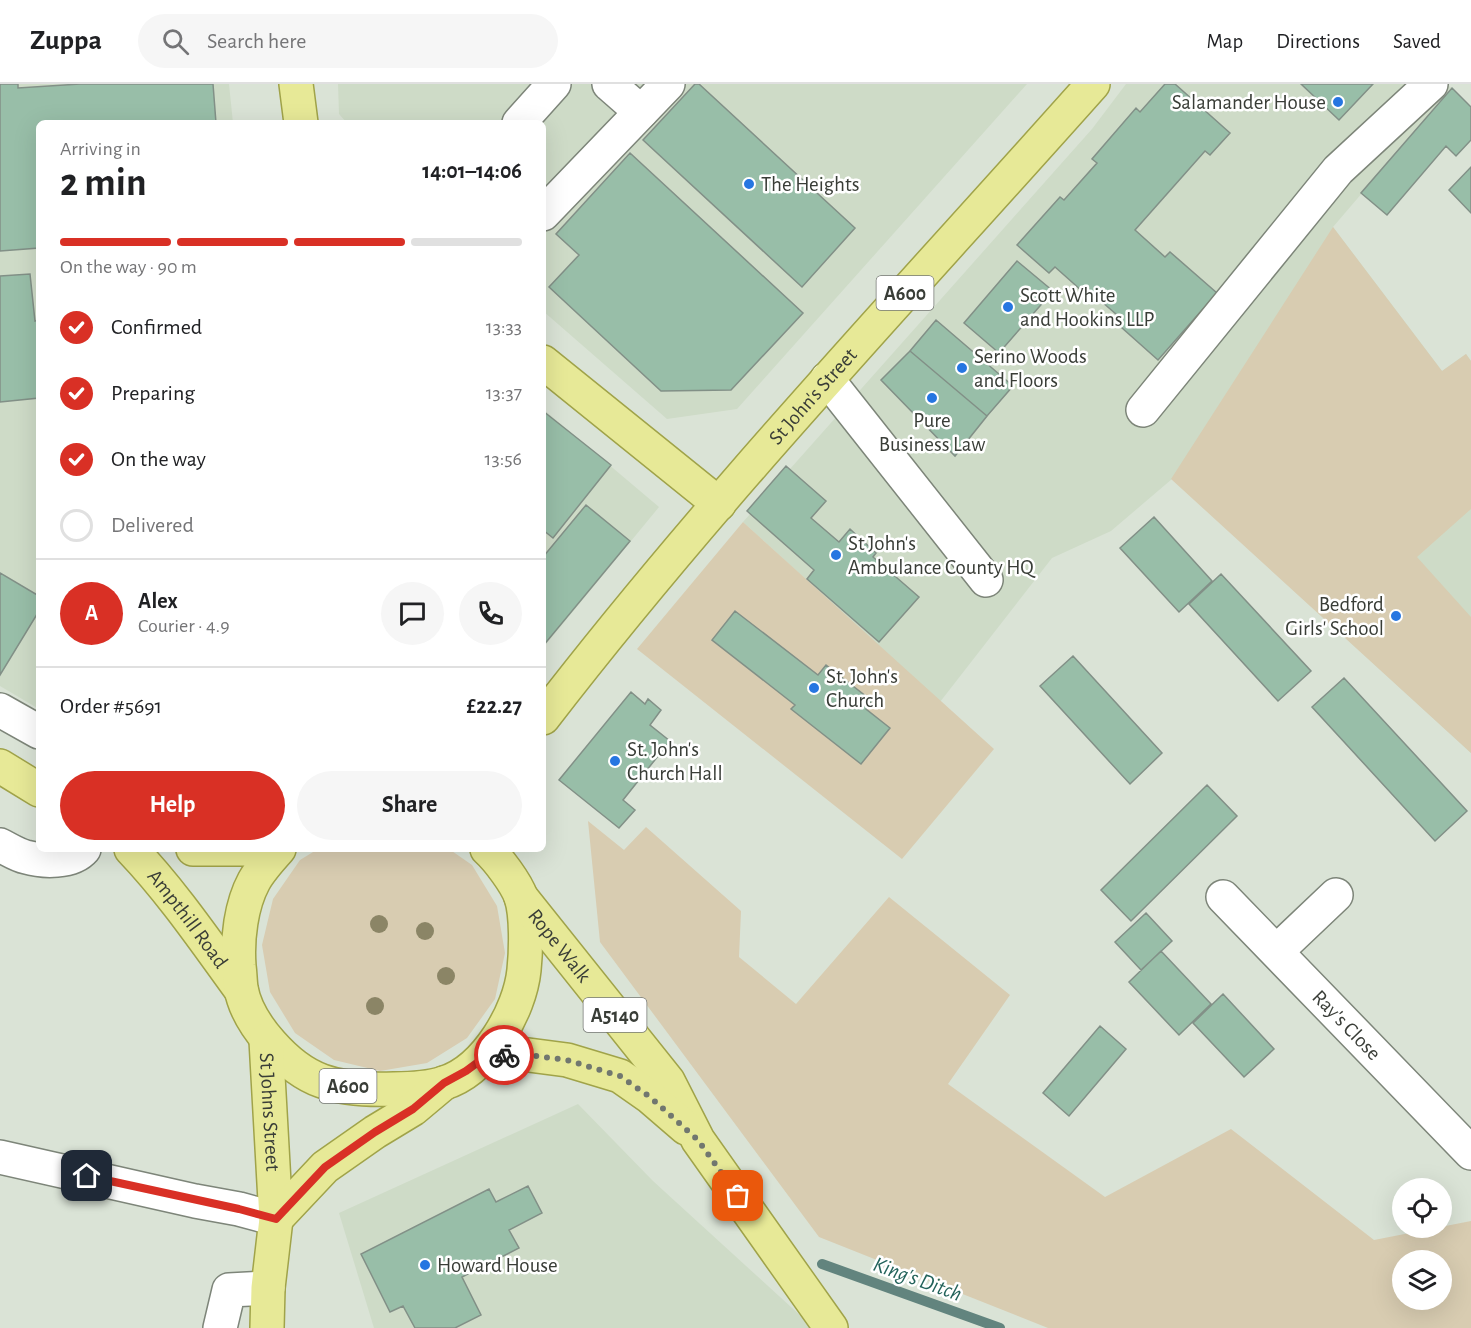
<!DOCTYPE html>
<html lang="en">
<head>
<meta charset="utf-8">
<style>
  :root { --surface:#fff; --page:#f6f6f6; --text:#202124; --muted:#757577; --line:#e0e0e0; --accent:#d93025 }
  body { margin:0; font-family:"Alegreya Sans",sans-serif; background:var(--page); color:var(--text); height:100vh; display:flex; flex-direction:column; font-size:22px; white-space:nowrap }
  * { box-sizing:border-box; margin:0 }
  p { font-size:20px; color:var(--muted) }
  .icon { flex:none; width:33px; height:33px; fill:none; stroke:currentColor; stroke-width:2; stroke-linecap:round; stroke-linejoin:round }
  .map { position:relative; flex:1; overflow:hidden }
  .sheet { position:absolute; left:36px; top:36px; width:510px; height:732px; display:flex; flex-direction:column; background:var(--surface); border-radius:9px; box-shadow:0 6px 24px #0002 }
  .sheet>* { flex:none }
  .controls { position:absolute; left:1392px; top:1094px; display:grid; gap:12px }
  .controls a { display:grid; place-items:center; width:60px; height:60px; border-radius:50%; background:var(--surface); box-shadow:0 6px 24px #0002; font-size:30px }
  .pin { position:absolute; display:grid; place-items:center; width:51px; height:51px; color:#fff; margin:-26px; border-radius:12px; box-shadow:0 3px 9px #0006 }
  .courier { position:absolute; display:grid; place-items:center; width:60px; height:60px; margin:-30px; border:4px solid #d93025; border-radius:50%; background:#fff; color:#222; box-shadow:0 2px 8px #0007 }
  .overview em { font-style:normal; font-weight:600 }
  .overview div { display:flex; flex-direction:column-reverse }
  .overview { display:flex; align-items:center; justify-content:space-between; height:102px; padding:0 24px }
  h1 { font-size:39px; font-weight:600; line-height:45px }
  .bar { display:grid; grid-template-columns:repeat(4,1fr); gap:9px 6px; align-content:center; height:72px; padding:0 24px }
  .bar i { height:8px; border-radius:4px; background:var(--line) }
  .bar .active { background:var(--accent) }
  .bar p { grid-column:span 4 }
  .line { display:flex; align-items:center; gap:15px; padding:0 24px; border-top:2px solid var(--line) }
  .line div { flex:1 }
  .round { display:grid; place-items:center; flex:none; width:63px; height:63px; border-radius:32px; background:var(--page) }
  ol { padding:0 24px; list-style:none }
  li { display:flex; align-items:center; gap:18px; height:66px }
  li p { margin-inline-start:auto }
  li .icon { padding:6px; border-radius:50%; background:var(--accent); color:#fff; stroke-width:4 }
  li:last-child { color:var(--muted) }
  li i { width:33px; height:33px; border:3px solid var(--line); border-radius:50% }
  .action { display:flex; gap:12px; margin-top:auto; padding:12px 24px }
  .action a { flex:1; height:69px; border-radius:36px; background:var(--accent); color:#fff; font-size:24px; font-weight:600; line-height:69px; text-align:center }
  .action a+a { background:var(--page); color:var(--text) }
  header { display:flex; align-items:center; gap:36px; box-sizing:border-box; height:84px; padding:0 30px; background:var(--surface); border-bottom:2px solid var(--line) }
  header strong { font-size:28px }
  nav { display:flex; gap:33px; margin-inline-start:auto; font-size:21px }
  .search { width:420px; height:54px; background:var(--page); display:flex; align-items:center; gap:15px; box-sizing:border-box; padding:0 21px; border-radius:33px; color:var(--muted); font-size:22px }
  .map>svg:first-child { display:block }
</style>
</head>
<body>
<header>
<strong>Zuppa</strong>
<div class="search"><svg class="icon" aria-label="search" viewBox="0 0 24 24"><circle cx="10" cy="10" r="6"/><path d="M15 15l6 6"/></svg>Search here</div>
<nav><a>Map</a><a>Directions</a><a>Saved</a></nav>
</header>
<div class="map">
<svg width="1471" height="1244" viewBox="0 0 1471 1244">
  <rect width="100%" height="100%" fill="#dae3d6"/>
  <path fill="#cedbc7" d="M0,0H229L233,39H39V625L0,602Z
    M338,0H1027L737,325L667,335L543,227V39H347L339,30Z
    M1126,0H1446L1452,4L1333,143L1442,287L1466,270L1471,277V669L1172,395L1111,447L1052,474L940,618L743,438L1092,45Z
    M543,325L659,423L543,564Z
    M578,1020L653,1097L814,1244H374L339,1129Z"/>
  <path fill="#d8ccb1" fill-rule="evenodd" d="M1333,143L1442,287L1466,270L1471,277V425L1417,473L1471,533V669L1171,395Z
    M743,438L994,665L902,775L637,565Z
    M588,737L624,766L646,743L741,827L739,873L796,920L889,813L1010,911L948,1000L1105,1113L1231,1045L1374,1156L1471,1137V1244H1048L819,1153L600,858ZM1402,1176H1442V1215H1402Z
    M318,765H449L472,781L497,822L505,869L495,915L467,954L427,979L380,987L334,976L295,949L270,908L262,861L273,815L300,776Z"/>
  <g fill="none" stroke-linecap="round" stroke-linejoin="round">
    <path stroke="#62847e" stroke-width="10" d="M822,1180L1000,1244"/>
  </g>
  <path fill="#98bea8" stroke="#829087" stroke-width="1.5" d="M0,0H18V4L80,0H213L216,39H39V164L0,167Z
    M695,0H699L855,144L802,203L643,56Z
    M1165,0H1175L1230,49L1210,71L1205,67L1135,146L1165,173L1170,168L1217,209L1158,276L1112,235L1117,231L1094,211L1091,215L1055,183L1049,189L1017,161L1060,113L1064,116L1097,79L1092,75L1136,24L1140,28Z
    M1301,0H1373L1339,36Z
    M1452,4L1471,23V56L1456,72L1446,62L1387,131L1361,109Z
    M630,69L803,229L731,306L661,307L549,203L579,171L556,150Z
    M1471,83V129L1449,106Z
    M1017,177L1053,207L999,269L964,239Z
    M30,190L35,237L39,236V314L0,318V192Z
    M936,236L1013,302L987,332L910,267Z
    M910,267L987,332L955,372L881,296Z
    M543,327L611,381L553,454L543,446Z
    M786,382L826,417L811,434L839,458L850,445L876,469L873,473L919,513L879,558L807,495L814,486L747,427Z
    M586,421L630,457L543,562V473Z
    M1154,433L1212,497L1179,528L1120,464Z
    M0,489L39,512V527L0,591Z
    M1221,490L1311,587L1278,617L1189,520Z
    M735,527L818,591L826,581L872,617L866,625L890,644L861,680L791,625L795,621L712,556Z
    M1073,572L1162,669L1130,700L1040,602Z
    M1344,594L1467,727L1435,757L1312,623Z
    M631,608L645,620L648,615L661,626L650,641L670,657L623,716L635,726L619,744L559,696Z
    M1207,701L1237,732L1131,837L1101,806Z
    M1146,829L1172,857L1141,886L1115,858Z
    M1161,867L1211,920L1179,951L1129,898Z
    M1223,910L1274,965L1244,993L1193,939Z
    M1100,942L1126,965L1069,1032L1043,1009Z
    M528,1102L542,1129L509,1146L519,1164L462,1193L481,1231L455,1244H415L403,1222L390,1228L361,1170L489,1105L496,1118Z"/>
  <g fill="none" stroke-linecap="round" stroke-linejoin="round">
    <g stroke="#7d8579" stroke-width="36">
      <g id="minor">
        <path d="M609,0L641,28"/>
        <path d="M519,39L554,0"/>
        <path d="M543,130L668,0"/>
        <path d="M827,295L986,496"/>
        <path d="M1143,326L1338,86L1431,0"/>
        <path d="M0,626L39,648"/>
        <path d="M0,761C8,765 17,771 26,773C43,778 72,779 84,765"/>
        <path id="s1" d="M1223,813L1471,1069"/>
        <path d="M1277,867L1336,811"/>
        <path d="M0,1073L195,1117L239,1125L276,1135"/>
        <path d="M220,1244L229,1206L268,1204"/>
      </g>
    </g>
    <g stroke="#a0a349" stroke-width="36">
      <g id="major">
        <path d="M296,0L301,39"/>
        <path d="M543,278L719,420"/>
        <path id="s2" d="M543,634C714,412 907,209 1093,0"/>
        <path d="M0,682L39,706"/>
        <path id="s3" d="M131,765C172,808 206,858 241,906"/>
        <path d="M193,765H248"/>
        <path d="M279,765C270,775 260,786 254,797C241,821 237,855 239,882C240,889 240,897 241,904C247,940 288,985 322,997C344,1005 370,1006 394,1005C409,1005 429,1004 444,999C486,986 520,927 524,886C526,867 527,831 521,813C516,799 498,775 487,765"/>
        <path id="s4" d="M521,813L668,997L698,1056L831,1244"/>
        <path id="s5" d="M266,956L276,1135L268,1204L267,1244"/>
        <path d="M485,973L521,970L567,976L620,992L650,1013L686,1044"/>
        <path d="M276,1135L325,1083L375,1048L413,1025L444,999"/>
      </g>
    </g>
    <use href="#minor" stroke="#fff" stroke-width="33"/>
    <use href="#major" stroke="#e7e997" stroke-width="33"/>
  </g>
  <g fill="#8b8566">
    <circle cx="379" cy="840" r="9"/>
    <circle cx="425" cy="847" r="9"/>
    <circle cx="446" cy="892" r="9"/>
    <circle cx="375" cy="922" r="9"/>
  </g>
  <g fill="none" stroke-linecap="round" stroke-linejoin="round">
    <path stroke="#71776f" stroke-width="6" stroke-dasharray="0 10.8" d="M504,971L521,970L567,976L620,992L650,1013L698,1056L738,1112"/>
    <path stroke="#d93025" stroke-width="8" d="M87,1092L239,1125L276,1135L325,1083L375,1048L413,1025L444,999L466,987L485,973L504,971"/>
  </g>
  <g fill="#2676e1" stroke="#fff" stroke-width="2">
    <circle cx="1338" cy="18" r="6"/>
    <circle cx="749" cy="100" r="6"/>
    <circle cx="1008" cy="223" r="6"/>
    <circle cx="962" cy="284" r="6"/>
    <circle cx="932" cy="314" r="6"/>
    <circle cx="836" cy="471" r="6"/>
    <circle cx="1396" cy="532" r="6"/>
    <circle cx="814" cy="604" r="6"/>
    <circle cx="615" cy="677" r="6"/>
    <circle cx="425" cy="1181" r="6"/>
  </g>
  <g text-anchor="middle" stroke-width="5" stroke-linejoin="round" paint-order="stroke">
    <g fill="#fff" stroke="#747773" stroke-width="1.5">
      <rect x="876.5" y="192" width="57" height="34" rx="4.5"/>
      <rect x="583.5" y="914" width="63" height="34" rx="4.5"/>
      <rect x="319.5" y="985" width="57" height="34" rx="4.5"/>
    </g>
    <g font-size="20" font-weight="bold" fill="#393d37">
      <text x="905" y="216">A600</text>
      <text x="615" y="938">A5140</text>
      <text x="348" y="1009">A600</text>
    </g>
    <g font-size="21" fill="#393d37" stroke="#fff" text-anchor="start">
      <text x="1326" y="25" text-anchor="end">Salamander House</text>
      <text x="761" y="107">The Heights</text>
      <text x="1020" y="218">Scott White<tspan x="1020" dy="24">and Hookins LLP</tspan></text>
      <text x="974" y="279">Serino Woods<tspan x="974" dy="24">and Floors</tspan></text>
      <text x="932" y="343" text-anchor="middle">Pure<tspan x="932" dy="24">Business Law</tspan></text>
      <text x="848" y="466">St John's<tspan x="848" dy="24">Ambulance County HQ</tspan></text>
      <text x="1384" y="527" text-anchor="end">Bedford<tspan x="1384" dy="24">Girls' School</tspan></text>
      <text x="826" y="599">St. John's<tspan x="826" dy="24">Church</tspan></text>
      <text x="627" y="672">St. John's<tspan x="627" dy="24">Church Hall</tspan></text>
      <text x="437" y="1188">Howard House</text>
    </g>
    <g font-size="21" fill="#393d37" stroke="#fff">
      <text dy="7" stroke="none"><textPath href="#s2" startOffset="420">St John's Street</textPath></text>
      <text dy="7" stroke="none"><textPath href="#s3" startOffset="90">Ampthill Road</textPath></text>
      <text dy="7" stroke="none"><textPath href="#s4" startOffset="62">Rope Walk</textPath></text>
      <text dy="7" stroke="none"><textPath href="#s1" startOffset="178">Ray's Close</textPath></text>
      <text dy="7" stroke="none"><textPath href="#s5" startOffset="72">St Johns Street</textPath></text>
    </g>
    <g font-size="22" font-style="italic" fill="#23635b" stroke="#fff">
      <text transform="translate(918 1194) rotate(20)" y="8">King's Ditch</text>
    </g>
  </g>
</svg>
<div class="controls">
<a><svg class="icon" aria-label="locate" viewBox="0 0 24 24"><circle cx="12" cy="12" r="6"/><path d="M12 2v4M12 18v4M2 12h4M18 12h4"/></svg></a>
<a><svg class="icon" aria-label="layers" viewBox="0 0 24 24"><path d="M12 4l9 5-9 5-9-5zM3 14l9 5 9-5"/></svg></a>
</div>
<div class="pin" style="left:738px;top:1112px;background:#ea580c"><svg class="icon" aria-label="bag" viewBox="0 0 24 24"><path d="M5 8h14l-1 12H6zM9 8a3 3 0 0 1 6 0"/></svg></div>
<div class="pin" style="left:87px;top:1092px;background:#1f2937"><svg class="icon" aria-label="home" viewBox="0 0 24 24"><path d="M3 11l9-7 9 7M6 9v11h12V9"/></svg></div>
<div class="courier" style="left:504px;top:971px"><svg class="icon" aria-label="bike" viewBox="0 0 24 24"><circle cx="6" cy="16" r="4"/><circle cx="18" cy="16" r="4"/><path d="M6 16l4-8h5l3 8M10 8l3 8H6M13 5h3"/></svg></div>
<section class="sheet">
<div class="overview"><div><h1>2 min</h1><p>Arriving in</p></div><em>14:01–14:06</em></div>
<div class="bar"><i class="active"></i><i class="active"></i><i class="active"></i><i></i><p>On the way · 90 m</p></div>
<ol>
<li><svg class="icon" aria-label="check" viewBox="0 0 24 24"><path d="M5 12l5 5 9-10"/></svg>Confirmed<p>13:33</p></li>
<li><svg class="icon" aria-label="check" viewBox="0 0 24 24"><path d="M5 12l5 5 9-10"/></svg>Preparing<p>13:37</p></li>
<li><svg class="icon" aria-label="check" viewBox="0 0 24 24"><path d="M5 12l5 5 9-10"/></svg>On the way<p>13:56</p></li>
<li><i></i>Delivered</li>
</ol>
<div class="line" style="height:108px"><b class="round" style="background:var(--accent);color:#fff">A</b><div><b>Alex</b><p>Courier · 4.9</p></div><a class="round"><svg class="icon" aria-label="chat" viewBox="0 0 24 24"><path d="M4 5h16v11H9l-5 4z"/></svg></a><a class="round"><svg class="icon" aria-label="phone" viewBox="0 0 24 24"><path d="M5 4h4l2 5-3 2q2 4 5 5l2-3 5 2v4C11 20 4 13 5 4z"/></svg></a></div>
<div class="line" style="height:78px"><div>Order #5691</div><b>£22.27</b></div>
<div class="action"><a>Help</a><a>Share</a></div>
</section>
</div>
</body>
</html>
